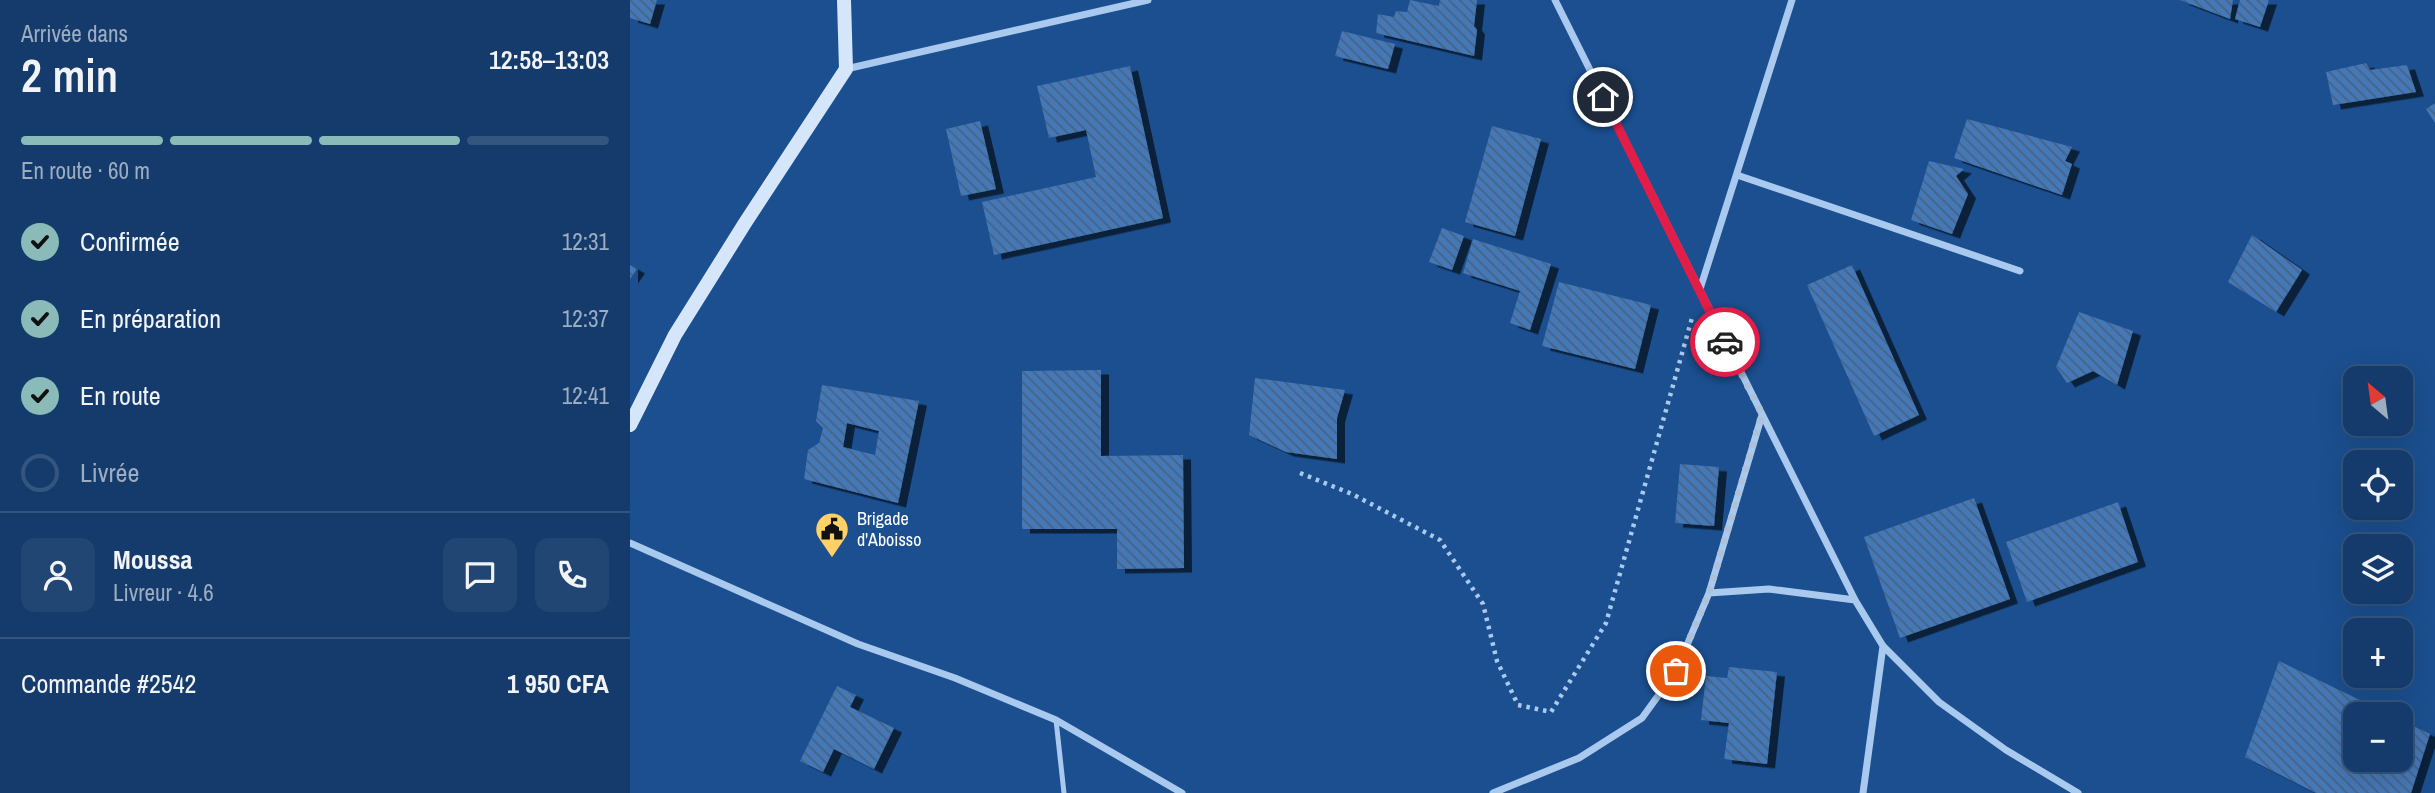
<!DOCTYPE html>
<html lang="fr">
<head>
<meta charset="utf-8">
<style>
  :root { --surface:#143b6b; --page:#214673; --text:#f1f3f6; --muted:#9dadc1; --line:#33557e; --accent:#8bbbb9 }
  body { margin:0; font-family:"Archivo Narrow",sans-serif; background:var(--page); color:var(--text); height:100vh; display:flex; flex-direction:column; font-size:26px; white-space:nowrap }
  * { box-sizing:border-box; margin:0 }
  p { font-size:23px; color:var(--muted) }
  .icon { flex:none; width:38px; height:38px; fill:none; stroke:currentColor; stroke-width:2; stroke-linecap:round; stroke-linejoin:round }
  .map { position:relative; flex:1; overflow:hidden }
  .drawer { display:flex; flex-direction:column; background:var(--surface); width:630px }
  .drawer>* { flex:none }
  .needle { width:46px; rotate:331deg }
  .buttons { position:absolute; left:1713px; top:366px; display:grid; gap:14px }
  .buttons a { display:grid; place-items:center; width:70px; height:70px; border-radius:14px; background:var(--surface); box-shadow:0 7px 28px #0002,0 0 0 2px var(--line); font-size:35px }
  .pin { position:absolute; display:grid; place-items:center; width:60px; height:60px; color:#fff; margin:-30px; border:4px solid #fff; border-radius:50%; box-shadow:0 2px 7px #0007 }
  .courier { position:absolute; display:grid; place-items:center; width:70px; height:70px; margin:-35px; border:5px solid #e11d48; border-radius:50%; background:#fff; color:#222; box-shadow:0 2px 9px #0007 }
  .head em { font-style:normal; font-weight:600 }
  .head div { display:flex; flex-direction:column-reverse }
  .head { display:flex; align-items:center; justify-content:space-between; height:119px; padding:0 21px }
  h1 { font-size:46px; font-weight:600; line-height:52px }
  .bar { display:grid; grid-template-columns:repeat(4,1fr); gap:10px 7px; align-content:center; height:84px; padding:0 21px }
  .bar i { height:9px; border-radius:5px; background:var(--line) }
  .bar .on { background:var(--accent) }
  .bar p { grid-column:span 4 }
  .line { display:flex; align-items:center; gap:18px; padding:0 21px; border-top:2px solid var(--line) }
  .line div { flex:1 }
  .round { display:grid; place-items:center; flex:none; width:74px; height:74px; border-radius:14px; background:var(--page) }
  ol { padding:0 21px; list-style:none }
  li { display:flex; align-items:center; gap:21px; height:77px }
  li p { margin-inline-start:auto }
  li .icon { padding:7px; border-radius:50%; background:var(--accent); color:#111; stroke-width:4 }
  li:last-child { color:var(--muted) }
  li i { width:38px; height:38px; border:4px solid var(--line); border-radius:50% }
  main { display:flex; flex:1; min-height:0 }
  .map>svg:first-child { display:block }
</style>
</head>
<body>
<main>
<section class="drawer">
<div class="head"><div><h1>2 min</h1><p>Arrivée dans</p></div><em>12:58–13:03</em></div>
<div class="bar"><i class="on"></i><i class="on"></i><i class="on"></i><i></i><p>En route · 60 m</p></div>
<ol>
<li><svg class="icon" aria-label="check" viewBox="0 0 24 24"><path d="M5 12l5 5 9-10"/></svg>Confirmée<p>12:31</p></li>
<li><svg class="icon" aria-label="check" viewBox="0 0 24 24"><path d="M5 12l5 5 9-10"/></svg>En préparation<p>12:37</p></li>
<li><svg class="icon" aria-label="check" viewBox="0 0 24 24"><path d="M5 12l5 5 9-10"/></svg>En route<p>12:41</p></li>
<li><i></i>Livrée</li>
</ol>
<div class="line" style="height:126px"><a class="round"><svg class="icon" aria-label="person" viewBox="0 0 24 24"><circle cx="12" cy="8" r="4"/><path d="M4 21q1-7 8-7t8 7"/></svg></a><div><b>Moussa</b><p>Livreur · 4.6</p></div><a class="round"><svg class="icon" aria-label="chat" viewBox="0 0 24 24"><path d="M4 5h16v11H9l-5 4z"/></svg></a><a class="round"><svg class="icon" aria-label="phone" viewBox="0 0 24 24"><path d="M5 4h4l2 5-3 2q2 4 5 5l2-3 5 2v4C11 20 4 13 5 4z"/></svg></a></div>
<div class="line" style="height:91px"><div>Commande #2542</div><b>1 950 CFA</b></div>
</section>
<div class="map">
<svg width="1805" height="793" viewBox="0 0 1805 793">
  <defs>
    <pattern id="building-back-hatch" width="6" height="6" patternUnits="userSpaceOnUse" patternTransform="scale(1.75)"><rect width="6" height="6" fill="#4478b7"/><path d="M-1 5l2 2M0 0l6 6M5-1l2 2" fill="none" stroke="#486282"/></pattern>
    <filter id="shadow"><feDropShadow dx="8" dy="4.5" stdDeviation="0" flood-color="#0009"/></filter>
  </defs>
  <rect width="100%" height="100%" fill="#1b4f8f"/>
  <path fill="url(#building-back-hatch)" fill-rule="evenodd" filter="url(#shadow)" d="M0,0H27L20,24L0,18Z
    M780,0L809,6L810,0H847L844,26L847,30L844,56L746,33L748,14L764,17L766,11L777,12Z
    M1550,0H1603L1600,19Z
    M1610,0H1639L1630,27L1605,19Z
    M712,31L765,44L758,69L705,56Z
    M1736,63L1740,70L1777,65L1786,92L1703,105L1696,72Z
    M500,66L533,218L364,255L352,202L466,177L456,130L419,138L407,86Z
    M1805,103V123L1796,109Z
    M1337,119L1442,147L1435,161L1442,164L1432,195L1324,158Z
    M350,121L366,189L331,196L316,129Z
    M862,126L911,139L885,236L835,222Z
    M1299,161L1334,169L1326,176L1338,194L1322,234L1281,220Z
    M812,228L834,236L822,270L799,262Z
    M1622,235L1672,270L1646,312L1598,282Z
    M843,239L921,264L900,330L880,323L890,291L833,273Z
    M0,265L7,269L0,279Z
    M1222,265L1289,415L1244,436L1177,285Z
    M929,282L1021,305L1005,369L912,346Z
    M1449,312L1503,331L1487,385L1463,371L1437,383L1426,367Z
    M471,370V456L553,455L554,568L487,569V529H392V371Z
    M625,378L715,390L707,418V459L656,452L619,435Z
    M192,385L289,401L268,503L174,479L178,450L189,443L193,428L186,421ZM217,423L249,431L245,455L213,447Z
    M1050,464L1089,467L1084,526L1045,523Z
    M1344,498L1380,599L1270,638L1234,537Z
    M1488,502L1508,562L1397,602L1376,542Z
    M1649,661L1759,714H1726V760H1771V720L1800,734L1781,793H1686L1615,757Z
    M1099,667L1147,672L1137,764L1094,759L1099,723L1071,720L1076,676L1097,678Z
    M207,686L226,695L220,707L264,728L244,769L204,749L193,772L170,761Z"/>
  <g fill="none" stroke-linecap="round" stroke-linejoin="round">
    <path stroke="#a9c9ee" stroke-width="4.5" stroke-dasharray="3.5 5" stroke-linecap="butt" d="M670,473L722,494L810,540L853,604L867,661L888,705L921,712L976,623L1062,318"/>
    <path stroke="#a9c9ee" stroke-width="5" d="M426,720L434,793"/>
    <path stroke="#a9c9ee" stroke-width="7" d="M925,0L1225,600L1253,646L1309,702L1376,750L1448,793
      M216,69L518,0
      M1107,175L1390,271
      M1070,289L1162,0
      M0,543L228,644L325,678L426,720L552,793
      M1079,593L1139,589L1225,600
      M863,793L949,758L1012,718L1046,671L1079,593L1132,415
      M1233,793L1253,646"/>
    <path stroke="#d6e6fa" stroke-width="14" d="M0,425L45,335L115,223L216,69L214,0"/>
  </g>
  <g fill="none" stroke-linecap="round" stroke-linejoin="round">
    <path stroke="#afc1d8" stroke-width="7" stroke-dasharray="0 12.6" d="M1046,671L1079,593L1132,414L1095,342"/>
    <path stroke="#e11d48" stroke-width="9" d="M973,97L1095,342"/>
  </g>
  <defs>
    <g id="civic-pin" transform="scale(1.75)"><path d="M0 17L-7.5 6A9.5 9.5 0 1 1 7.5 6Z" fill="#ffd166" stroke="#1b4f8f"/><path d="M-.6-6.5H3V-4.5H.6V-3L4-1V1h2V6H-6V1h2V-1L-.6-3ZM-1.2 2.5V6h2.4V2.5Z" fill="#111"/></g>
  </defs>
  <g fill-rule="evenodd">
    <use href="#civic-pin" x="202" y="529"/>
  </g>
  <g text-anchor="middle" stroke-width="5" stroke-linejoin="round" paint-order="stroke">
    <g font-size="18" fill="#fff" stroke="#1b4f8f" text-anchor="start">
      <text x="227" y="525">Brigade<tspan x="227" dy="21">d'Aboisso</tspan></text>
    </g>
  </g>
</svg>
<div class="buttons">
<a><svg class="needle" viewBox="-14 -14 28 28"><path d="M0-13l5 13h-10z" fill="#e53935"/><path d="M0 13l5-13h-10z" fill="#9dadc1"/></svg></a>
<a><svg class="icon" aria-label="locate" viewBox="0 0 24 24"><circle cx="12" cy="12" r="6"/><path d="M12 2v4M12 18v4M2 12h4M18 12h4"/></svg></a>
<a><svg class="icon" aria-label="layers" viewBox="0 0 24 24"><path d="M12 4l9 5-9 5-9-5zM3 14l9 5 9-5"/></svg></a>
<a>+</a>
<a>−</a>
</div>
<div class="pin" style="left:1046px;top:671px;background:#ea580c"><svg class="icon" aria-label="bag" viewBox="0 0 24 24"><path d="M5 8h14l-1 12H6zM9 8a3 3 0 0 1 6 0"/></svg></div>
<div class="pin" style="left:973px;top:97px;background:#1f2937"><svg class="icon" aria-label="home" viewBox="0 0 24 24"><path d="M3 11l9-7 9 7M6 9v11h12V9"/></svg></div>
<div class="courier" style="left:1095px;top:342px"><svg class="icon" aria-label="car" viewBox="0 0 24 24"><path d="M5 17H2v-5l4-1 3-4h7l3 4 3 1v5h-3M9 17h6M6 11h13"/><circle cx="7" cy="17" r="2"/><circle cx="17" cy="17" r="2"/></svg></div>
</div>
</main>
</body>
</html>
